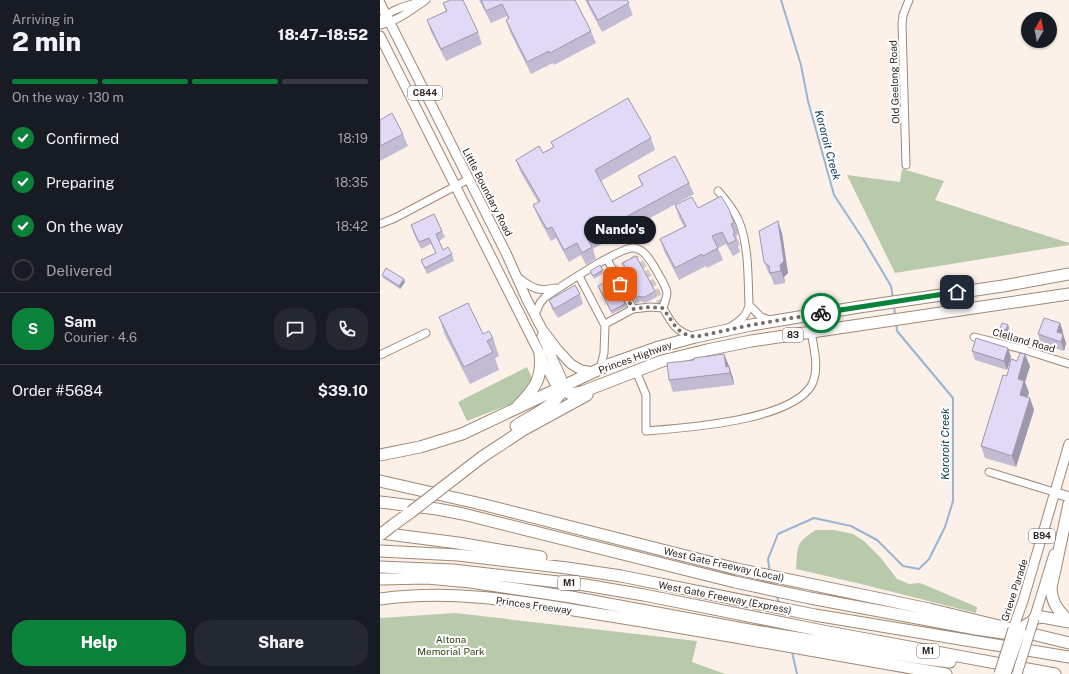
<!DOCTYPE html>
<html lang="en">
<head>
<meta charset="utf-8">
<style>
  :root { --surface:#171b24; --page:#242831; --text:#f1f3f6; --muted:#9ea1a6; --line:#363941; --accent:#0b823a }
  body { margin:0; font-family:"Public Sans",sans-serif; background:var(--page); color:var(--text); height:100vh; display:flex; flex-direction:column; font-size:15px; white-space:nowrap }
  * { box-sizing:border-box; margin:0 }
  p { font-size:13px; color:var(--muted) }
  .icon { flex:none; width:22px; height:22px; fill:none; stroke:currentColor; stroke-width:2; stroke-linecap:round; stroke-linejoin:round }
  .map { position:relative; flex:1; overflow:hidden }
  .panel { display:flex; flex-direction:column; background:var(--surface); width:380px }
  .panel>* { flex:none }
  .needle { width:26px; rotate:10deg }
  .fabs { position:absolute; left:641px; top:12px; display:grid; gap:8px }
  .fabs a { display:grid; place-items:center; width:36px; height:36px; border-radius:50%; background:var(--surface); box-shadow:0 1px 3px #0004; font-size:20px }
  .pin { position:absolute; display:grid; place-items:center; width:34px; height:34px; color:#fff; margin:-17px; border-radius:8px; box-shadow:0 2px 6px #0006 }
  .courier { position:absolute; display:grid; place-items:center; width:40px; height:40px; margin:-20px; border:3px solid #0b823a; border-radius:50%; background:#fff; color:#222; box-shadow:0 1px 5px #0007 }
  .bubble { position:absolute; height:28px; border-radius:14px; background:var(--surface); box-shadow:0 1px 3px #0004; font-size:13px; font-weight:800; line-height:28px; text-align:center }
  .summary em { font-style:normal; font-weight:800 }
  .summary div { display:flex; flex-direction:column-reverse }
  .summary { display:flex; align-items:center; justify-content:space-between; height:68px; padding:0 12px }
  h1 { font-size:26px; font-weight:800; line-height:30px }
  .bar { display:grid; grid-template-columns:repeat(4,1fr); gap:6px 4px; align-content:center; height:48px; padding:0 12px }
  .bar i { height:5px; border-radius:3px; background:var(--line) }
  .bar .current { background:var(--accent) }
  .bar p { grid-column:span 4 }
  .line { display:flex; align-items:center; gap:10px; padding:0 12px; border-top:1px solid var(--line) }
  .line div { flex:1 }
  .round { display:grid; place-items:center; flex:none; width:42px; height:42px; border-radius:16px; background:var(--page) }
  ol { padding:0 12px; list-style:none }
  li { display:flex; align-items:center; gap:12px; height:44px }
  li p { margin-inline-start:auto }
  li .icon { padding:4px; border-radius:50%; background:var(--accent); color:#fff; stroke-width:4 }
  li:last-child { color:var(--muted) }
  li i { width:22px; height:22px; border:2px solid var(--line); border-radius:50% }
  .cta { display:flex; gap:8px; margin-top:auto; padding:8px 12px }
  .cta a { flex:1; height:46px; border-radius:16px; background:var(--accent); color:#fff; font-size:16px; font-weight:800; line-height:46px; text-align:center }
  .cta a+a { background:var(--page); color:var(--text) }
  main { display:flex; flex:1; min-height:0 }
  .map>svg:first-child { display:block }
</style>
</head>
<body>
<main>
<section class="panel">
<div class="summary"><div><h1>2 min</h1><p>Arriving in</p></div><em>18:47–18:52</em></div>
<div class="bar"><i class="current"></i><i class="current"></i><i class="current"></i><i></i><p>On the way · 130 m</p></div>
<ol>
<li><svg class="icon" aria-label="check" viewBox="0 0 24 24"><path d="M5 12l5 5 9-10"/></svg>Confirmed<p>18:19</p></li>
<li><svg class="icon" aria-label="check" viewBox="0 0 24 24"><path d="M5 12l5 5 9-10"/></svg>Preparing<p>18:35</p></li>
<li><svg class="icon" aria-label="check" viewBox="0 0 24 24"><path d="M5 12l5 5 9-10"/></svg>On the way<p>18:42</p></li>
<li><i></i>Delivered</li>
</ol>
<div class="line" style="height:72px"><b class="round" style="background:var(--accent);color:#fff">S</b><div><b>Sam</b><p>Courier · 4.6</p></div><a class="round"><svg class="icon" aria-label="chat" viewBox="0 0 24 24"><path d="M4 5h16v11H9l-5 4z"/></svg></a><a class="round"><svg class="icon" aria-label="phone" viewBox="0 0 24 24"><path d="M5 4h4l2 5-3 2q2 4 5 5l2-3 5 2v4C11 20 4 13 5 4z"/></svg></a></div>
<div class="line" style="height:52px"><div>Order #5684</div><b>$39.10</b></div>
<div class="cta"><a>Help</a><a>Share</a></div>
</section>
<div class="map">
<svg width="689" height="674" viewBox="0 0 689 674">
  <rect width="100%" height="100%" fill="#fcf1e9"/>
  <path fill="#b9c9ac" d="M522,169L564,181L555,200L689,243V245L515,273L467,175L520,182Z
    M147,367L154,382L138,401L87,421L78,402Z
    M436,530H454L473,534L484,541L501,558L517,579L529,584L540,583L597,607L596,613L481,584L416,569C418,546 415,543 436,530Z
    M75,613L317,641L312,662L345,674H0V618Z"/>
  <g fill="none" stroke-linecap="round" stroke-linejoin="round">
    <path stroke="#98b5d1" stroke-width="2" d="M401,0L421,65L428,101L454,195L483,239L511,286L513,299
      M514,305L515,317
      M390,573L388,559L398,534L434,518L471,526L497,540L523,566L539,569L549,559L565,527L573,501V398L517,331L516,323
      M396,594L399,603
      M412,652L417,674"/>
    <path stroke="#d3c8c0" stroke-width="7" stroke-dasharray="7 3.5" stroke-linecap="butt" d="M233,271L255,259L259,260L275,289L283,308"/>
    <g stroke="#a08875" stroke-width="9">
      <path id="minor" d="M0,21C10,9 27,6 42,1
        M0,25C18,21 31,10 46,0
        M526,165L522,24L523,15L529,0
        M338,191C346,200 353,209 358,219C369,243 368,279 369,305C367,316 360,321 350,327
        M0,224L15,218L89,179
        M227,259L253,309
        M136,276C150,286 156,293 175,288
        M199,276L225,326L224,353L220,369
        M369,305L381,317L390,320
        M155,315L160,303L165,297C179,288 241,246 254,248C264,249 270,260 275,268C279,276 286,285 287,293C287,297 284,304 283,308C292,324 296,332 315,337
        M225,324L253,309L270,307L283,308
        M594,337L642,349L689,364
        M0,355L46,333
        M256,371L266,395V431C305,428 409,421 431,386C440,371 434,348 431,332
        M609,472L674,492"/>
    </g>
    <g stroke="#a08875" stroke-width="11">
      <path id="major" d="M0,3L126,253L147,300L162,329L177,349L191,364L201,370L214,372
        M0,36L174,382L179,388
        M162,336L181,377L183,386
        M674,492L689,497
        M633,629L643,601L689,444
        M641,631L644,625L654,619L674,554"/>
    </g>
    <g stroke="#a08875" stroke-width="13">
      <path id="highway" d="M179,388L191,394L202,392L282,361L327,350L371,341L689,294
        M138,406C154,390 163,378 160,354
        M136,426C150,416 181,404 183,386
        M0,455L40,447L82,434L228,365L279,347L315,337L371,325L479,307L623,286L689,274
        M102,457L143,430L207,395
        M0,481L97,503L357,569L549,609L689,643
        M0,502L57,509L83,514L355,582L430,598L596,629L623,633
        M689,504L671,588C672,603 678,611 689,621
        M13,525L31,512
        M0,533L78,543L161,557
        M0,551L78,555L187,568L241,576L435,615L689,657
        M0,567L73,570L205,585L264,595L443,631L675,674
        M0,579L47,578L90,582L191,597L369,630L546,659L570,662
        M0,599C80,588 153,604 231,616C343,634 454,655 566,674
        M654,619L662,617L689,622"/>
    </g>
    <use href="#minor" stroke="#fff" stroke-width="7"/>
    <use href="#major" stroke="#fff" stroke-width="9"/>
    <use href="#highway" stroke="#fff" stroke-width="11"/>
    <g stroke="#a08875" stroke-width="11" stroke-linecap="butt">
      <path id="major-bridge" d="M619,674L633,629
        M626,674L641,631
        M637,674L654,619"/>
    </g>
    <g stroke="#a08875" stroke-width="13" stroke-linecap="butt">
      <path id="highway-bridge" d="M31,512L102,457
        M0,535L13,525"/>
    </g>
    <use href="#major-bridge" stroke="#fff" stroke-width="9"/>
    <use href="#highway-bridge" stroke="#fff" stroke-width="11"/>
  </g>
  <path fill="#c2bbd3" d="M99,0H195L211,31L216,43L174,65L173,63L151,74L130,32L126,20L128,19L127,16L111,23Z
    M205,0H247L253,15L222,32Z
    M63,3L98,32L102,44L66,61L51,32L47,20L66,11Z
    M0,120L23,134L28,146L0,161Z
    M271,138L275,150L221,181L232,202L262,186L258,176L309,183L314,194L213,249L216,259L206,265L201,255L189,262L176,238L171,241L158,217L153,205L158,202L140,171L136,160L163,153L173,147L171,142Z
    M295,205L318,208L349,209L357,230L358,235L356,236L360,245L358,246L360,252L353,256L346,244L338,248L343,260L327,268L326,266L299,280L284,251L280,239L304,227L299,217Z
    M31,225L62,231L65,237L59,241L63,250L72,254L74,261L47,274L41,260L56,253L51,244L41,249L33,232Z
    M402,233L408,273L404,277L405,283L394,285L391,276L389,274L384,262Z
    M243,263L275,291L277,297L267,302L263,303L262,301L256,304L246,284L252,281L245,269Z
    M223,270L224,273L214,279L210,271Z
    M2,275L25,282L20,289L3,278Z
    M218,286L245,304L246,307L232,314Z
    M200,294L203,304L178,318L172,309L169,300Z
    M59,317L103,334L113,338L119,356L115,358L119,370L90,384L65,335Z
    M680,323L683,332V334L686,343L684,351L661,344L658,334Z
    M628,325L629,328L627,333L621,331L620,328Z
    M628,348L631,357L627,370L595,360L592,351Z
    M344,354L353,378L354,385L293,392L289,380L314,360Z
    M650,366L645,382L649,393L647,397L650,398L654,410L636,467L605,458L601,446L627,376Z"/>
  <path fill="#9e98ac" d="M352,218L357,230L358,235L354,223Z
    M398,221L402,233L408,273L404,277L405,283L401,271L400,265Z
    M24,279L25,282L20,289L19,286Z
    M680,323L683,332L680,341L677,332Z
    M628,325L629,328L627,333L626,330Z
    M683,334L686,343L684,351L681,342Z
    M628,348L631,357L627,370L624,361Z
    M344,354L349,366L346,367Z
    M645,354L650,366L645,382L649,393L644,407L640,395L638,379Z
    M349,366L353,378L354,385L350,373Z
    M650,398L654,410L636,467L632,456Z"/>
  <path fill="#e1d9f5" stroke="#9e98ac" d="M70,0H83L98,32L61,49L47,20L67,11L63,3Z
    M101,0H195L211,31L170,53L169,51L147,62L126,20L129,18L122,4L106,11Z
    M207,0H247L249,3L218,20Z
    M248,98L271,138L215,170L232,202L263,185L258,176L295,156L309,183L207,238L212,247L202,253L197,243L184,250L172,227L167,229L153,205L160,201L136,160L159,146L163,153L174,147L171,142Z
    M12,113L23,134L0,146V120Z
    M341,196L349,209L352,218L354,223L351,224L355,233L353,234L356,240L348,244L342,232L332,236L338,248L323,256L322,254L295,268L280,239L306,226L295,205L312,197L318,208Z
    M54,214L62,231L56,234L63,250L68,247L72,254L45,268L41,260L56,253L49,238L39,242L31,225Z
    M398,221L404,261L400,265L401,271L390,273L389,266L384,262L379,231Z
    M256,256L275,291L265,297H261L260,296L254,298L246,284L252,281L243,263Z
    M220,265L223,270L213,276L210,271Z
    M6,268L24,279L19,286L2,275Z
    M232,279L245,304L231,311L218,286Z
    M195,285L200,294L174,309L169,300Z
    M88,303L103,334L109,331L113,338L107,341L113,352L84,367L59,317Z
    M664,318L680,323L677,332L683,334L681,342L658,334Z
    M622,323L628,325L626,330L620,328Z
    M596,338L628,348L624,361L592,351Z
    M640,353L645,354L638,379L644,381L640,395L650,398L632,456L601,446L623,375L627,376L631,359L637,361Z
    M344,354L346,367L349,366L350,373L289,380L287,363L314,360V358Z"/>
  <g fill="none" stroke-linecap="round" stroke-linejoin="round">
    <path stroke="#776c65" stroke-width="4" stroke-dasharray="0 7.2" d="M240,284L253,309L270,307L283,308L297,329L305,334L315,337L371,325L441,313"/>
    <path stroke="#0b823a" stroke-width="5" d="M441,313L577,292"/>
  </g>
  <g text-anchor="middle" stroke-width="4" stroke-linejoin="round" paint-order="stroke">
    <g fill="#fff" stroke="#6d6662" stroke-width="1">
      <rect x="28" y="86" width="34" height="14" rx="3"/>
      <rect x="403" y="328" width="20" height="14" rx="3"/>
      <rect x="649" y="529" width="26" height="14" rx="3"/>
      <rect x="178" y="576" width="22" height="14" rx="3"/>
      <rect x="537" y="644" width="22" height="14" rx="3"/>
    </g>
    <g font-size="9" font-weight="bold" fill="#2f251e">
      <text x="45" y="96">C844</text>
      <text x="413" y="338">83</text>
      <text x="662" y="539">B94</text>
      <text x="189" y="586">M1</text>
      <text x="548" y="654">M1</text>
    </g>
    <g font-size="10" fill="#2f251e" stroke="#fff">
      <text transform="translate(514 82) rotate(-92)" y="4">Old Geelong Road</text>
      <text transform="translate(108 192) rotate(63)" y="4">Little Boundary Road</text>
      <text transform="translate(644 340) rotate(16)" y="4">Clelland Road</text>
      <text transform="translate(255 357) rotate(-20)" y="4">Princes Highway</text>
      <text transform="translate(344 564) rotate(13)" y="4">West Gate Freeway (Local)</text>
      <text transform="translate(634 590) rotate(-72)" y="4">Grieve Parade</text>
      <text transform="translate(345 597) rotate(11)" y="4">West Gate Freeway (Express)</text>
      <text transform="translate(154 605) rotate(8)" y="4">Princes Freeway</text>
    </g>
    <g font-size="10" fill="#2d4513" stroke="#fff">
      <text x="71" y="643">Altona<tspan x="71" dy="12">Memorial Park</tspan></text>
    </g>
    <g font-size="11" font-style="italic" fill="#003357" stroke="#fff">
      <text transform="translate(448 145) rotate(75)" y="4">Kororoit Creek</text>
      <text transform="translate(565 444) rotate(-90)" y="4">Kororoit Creek</text>
    </g>
  </g>
</svg>
<div class="fabs">
<a><svg class="needle" viewBox="-14 -14 28 28"><path d="M0-13l5 13h-10z" fill="#e53935"/><path d="M0 13l5-13h-10z" fill="#9ea1a6"/></svg></a>
</div>
<div class="pin" style="left:240px;top:284px;background:#ea580c"><svg class="icon" aria-label="bag" viewBox="0 0 24 24"><path d="M5 8h14l-1 12H6zM9 8a3 3 0 0 1 6 0"/></svg></div>
<div class="pin" style="left:577px;top:292px;background:#1f2937"><svg class="icon" aria-label="home" viewBox="0 0 24 24"><path d="M3 11l9-7 9 7M6 9v11h12V9"/></svg></div>
<div class="courier" style="left:441px;top:313px"><svg class="icon" aria-label="bike" viewBox="0 0 24 24"><circle cx="6" cy="16" r="4"/><circle cx="18" cy="16" r="4"/><path d="M6 16l4-8h5l3 8M10 8l3 8H6M13 5h3"/></svg></div>
<div class="bubble" style="left:204px;top:216px;width:72px">Nando's</div>
</div>
</main>
</body>
</html>
